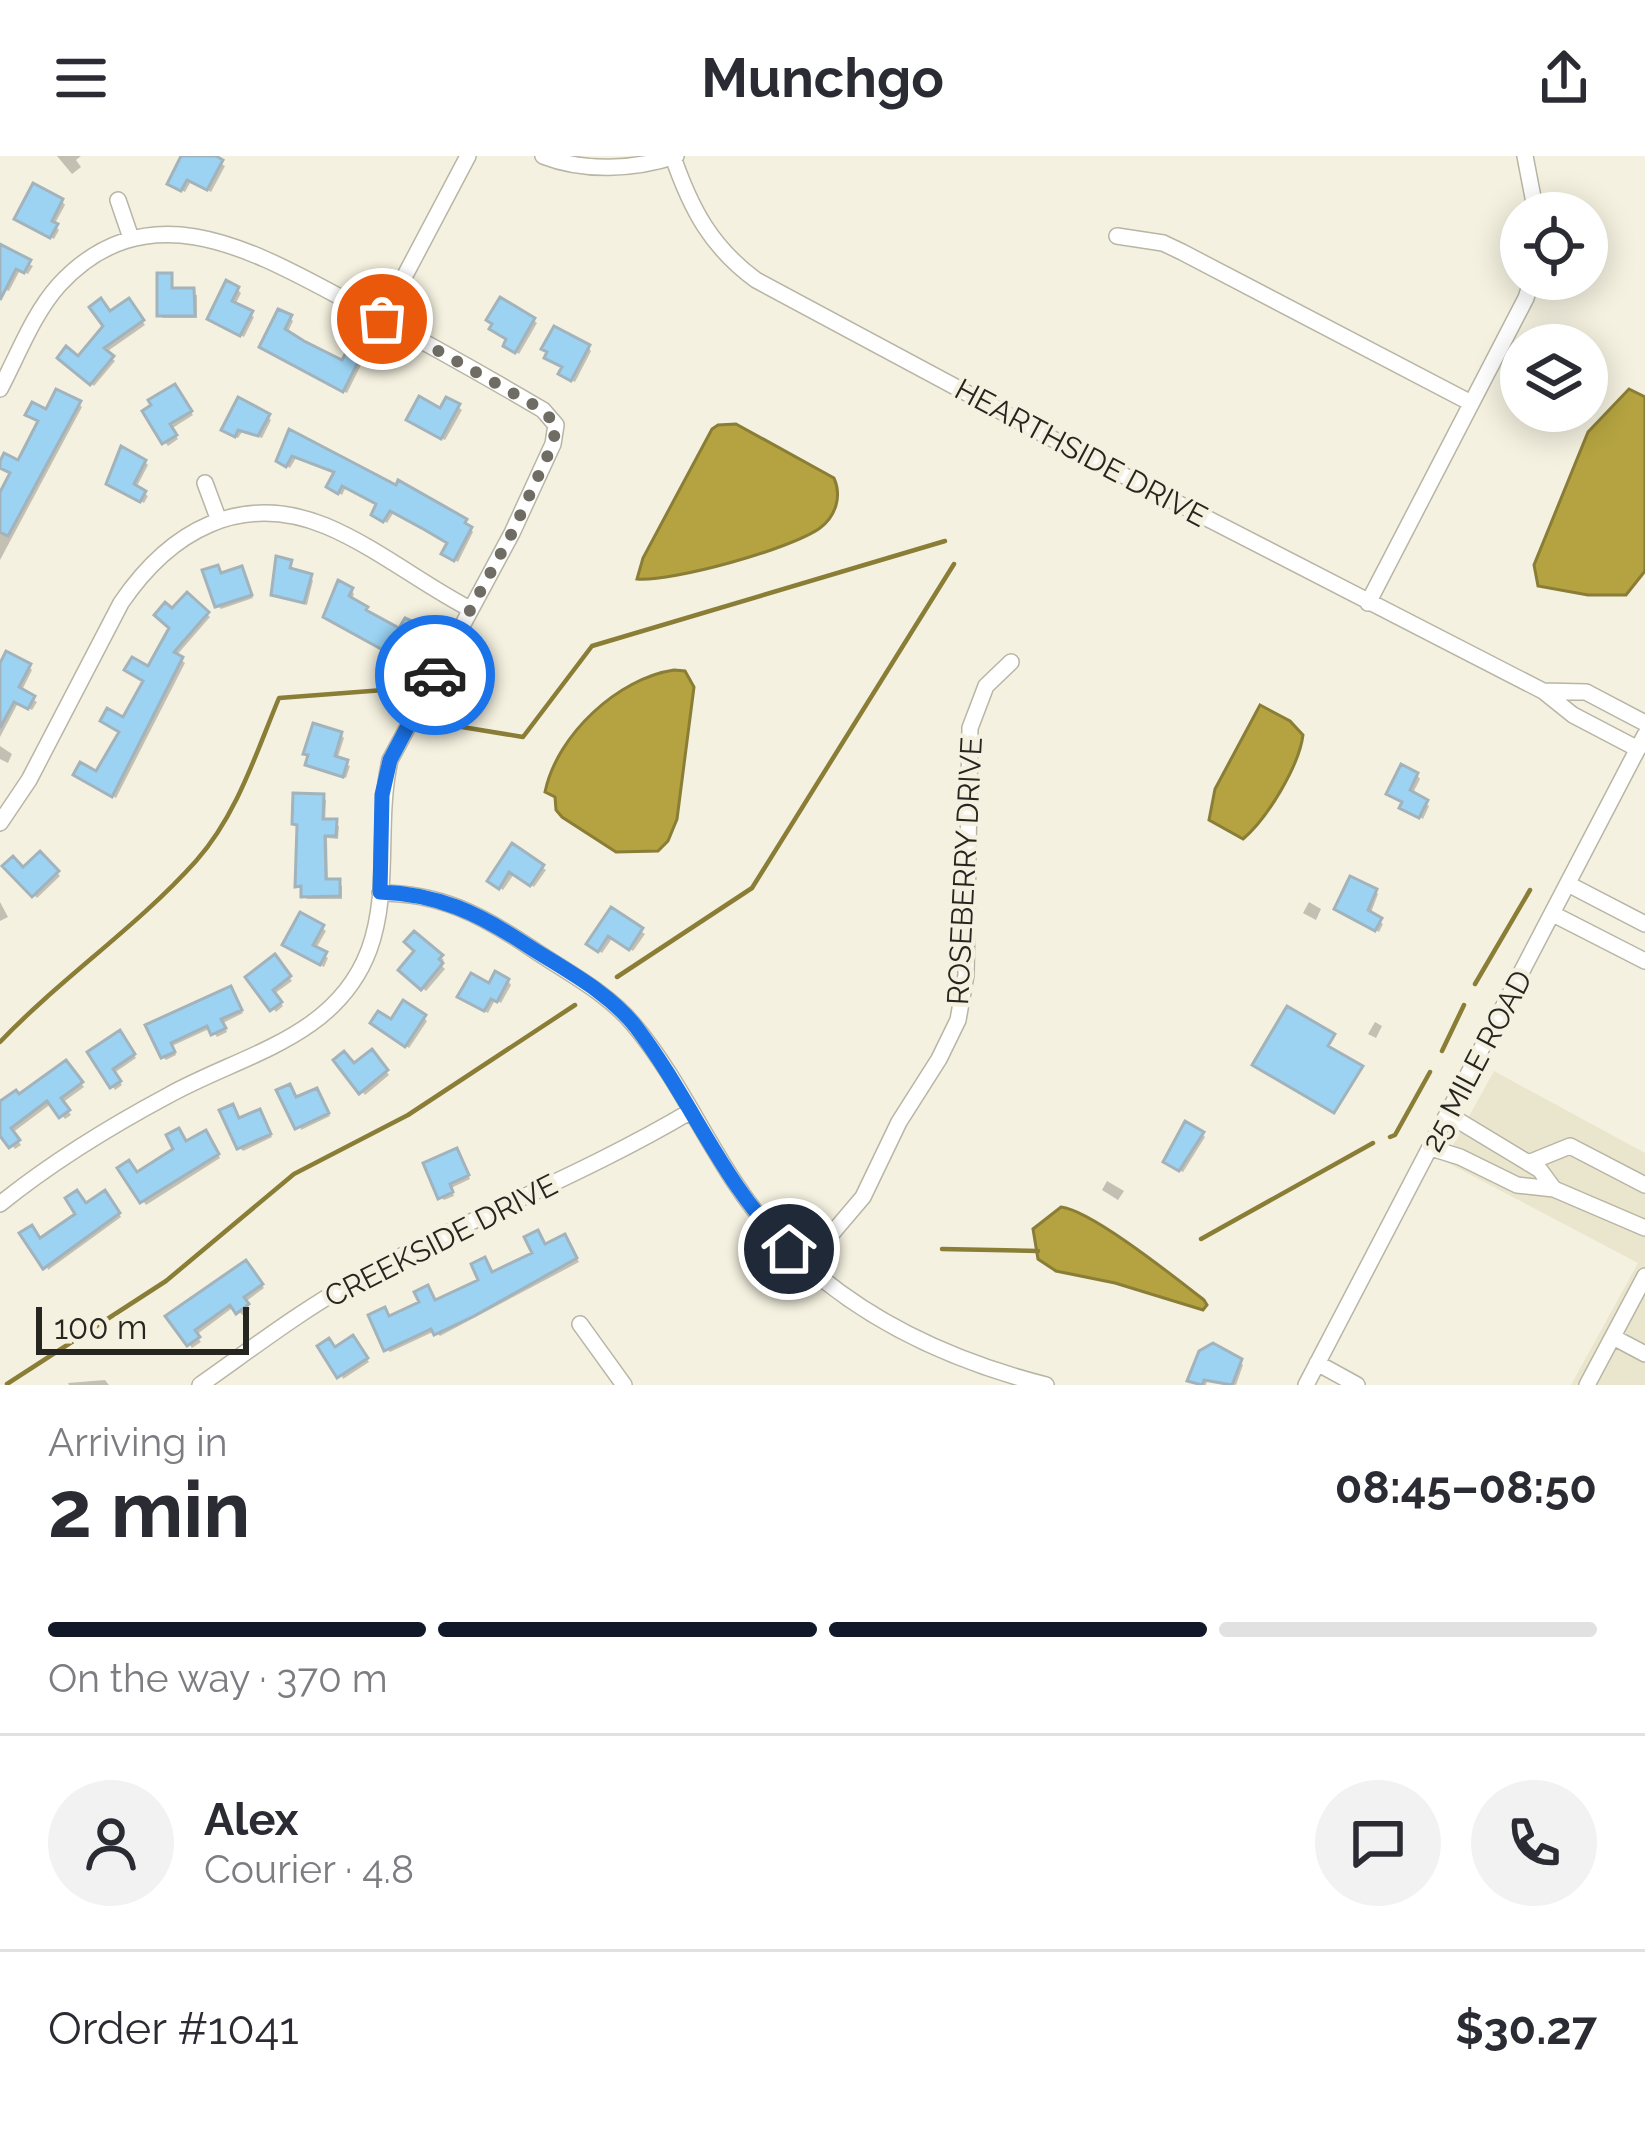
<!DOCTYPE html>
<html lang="en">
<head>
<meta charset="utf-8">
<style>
  :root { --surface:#fff; --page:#f2f2f3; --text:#2b2b33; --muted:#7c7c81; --line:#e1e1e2; --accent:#111827 }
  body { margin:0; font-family:Raleway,sans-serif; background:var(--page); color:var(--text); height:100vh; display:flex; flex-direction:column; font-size:45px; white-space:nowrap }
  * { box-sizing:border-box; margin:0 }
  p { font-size:39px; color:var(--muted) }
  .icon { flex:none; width:66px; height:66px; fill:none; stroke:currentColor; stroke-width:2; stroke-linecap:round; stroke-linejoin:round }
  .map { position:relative; height:1229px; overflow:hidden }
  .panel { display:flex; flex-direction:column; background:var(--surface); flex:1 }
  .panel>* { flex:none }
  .controls { position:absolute; left:1500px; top:36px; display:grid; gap:24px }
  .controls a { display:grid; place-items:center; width:108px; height:108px; border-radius:50%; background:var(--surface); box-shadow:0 6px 30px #0003; font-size:60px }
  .scale { position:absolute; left:36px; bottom:30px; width:213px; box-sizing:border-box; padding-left:12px; border:6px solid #27251f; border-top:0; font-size:33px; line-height:42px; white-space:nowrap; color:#27251f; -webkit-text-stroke:9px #f4f1e0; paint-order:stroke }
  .pin { position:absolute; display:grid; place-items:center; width:102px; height:102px; color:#fff; margin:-51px; border:6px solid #fff; border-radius:50%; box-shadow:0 3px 12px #0007 }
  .courier { position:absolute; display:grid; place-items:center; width:120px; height:120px; margin:-60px; border:9px solid #1a73e8; border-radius:50%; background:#fff; color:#222; box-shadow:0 3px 15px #0007 }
  .overview em { font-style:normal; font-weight:700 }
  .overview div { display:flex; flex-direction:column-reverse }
  .overview { display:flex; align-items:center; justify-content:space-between; height:204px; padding:0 48px }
  h1 { font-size:78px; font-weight:700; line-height:90px }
  .bar { display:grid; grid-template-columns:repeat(4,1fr); gap:18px 12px; align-content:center; height:144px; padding:0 48px }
  .bar i { height:15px; border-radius:9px; background:var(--line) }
  .bar .current { background:var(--accent) }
  .bar p { grid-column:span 4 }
  .line { display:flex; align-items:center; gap:30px; padding:0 48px; border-top:3px solid var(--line) }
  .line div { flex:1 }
  .round { display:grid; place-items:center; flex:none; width:126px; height:126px; border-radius:63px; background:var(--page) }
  header { display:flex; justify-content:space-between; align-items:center; height:156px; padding:0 48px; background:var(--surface); font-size:54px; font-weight:700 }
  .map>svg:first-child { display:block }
</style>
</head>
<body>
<header><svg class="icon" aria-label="menu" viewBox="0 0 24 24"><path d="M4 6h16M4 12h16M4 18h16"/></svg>Munchgo<svg class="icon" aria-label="share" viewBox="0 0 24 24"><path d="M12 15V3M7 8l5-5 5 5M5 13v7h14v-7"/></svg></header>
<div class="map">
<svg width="1645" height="1229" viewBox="0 0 1645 1229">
  <rect width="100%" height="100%" fill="#f4f1e0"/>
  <path fill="#eae6cd" d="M1494,915L1645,997V1229H1571L1638,1107L1444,1005Z"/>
  <path fill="#b4a340" stroke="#8a7d36" stroke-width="3" d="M1629,233L1645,241V415L1626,439H1588L1538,430L1534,409L1588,276Z
    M736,268L834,322C842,340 836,360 820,372C791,393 672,426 637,423L643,402L712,273L718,269Z
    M674,514L685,515L694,531L677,663L668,685L658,695L616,696L562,661L556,654L555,641L545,636C557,578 619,522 674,514Z
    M1260,549L1290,565L1303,579C1299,610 1267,663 1243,683L1209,664L1215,633Z
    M1061,1051C1091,1054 1177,1123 1204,1144L1207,1149L1203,1154L1115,1127L1056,1115L1038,1103L1033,1073Z"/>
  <path fill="#0003" d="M57,0H81L76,4L81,11L72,18Z
    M184,0H206L225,10L211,36L191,25L185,36L174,30Z
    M62,45L65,49L54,69L59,74L54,83L21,66Z
    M0,94L33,110L28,118L20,114L9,135L0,132Z
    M171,120L174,135L197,139V162H163L160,159Z
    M238,134L241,137L235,149L254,161L244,181L214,165Z
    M131,149L145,169L105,197L115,205L94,230L61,201L79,204L106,170L110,158Z
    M290,162L293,165L287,178L343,208L360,200L364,203L347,237L266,194Z
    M533,164L537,167L519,198L510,193Z
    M588,191L591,195L575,226L565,221Z
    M178,235L193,259L171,273L178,283L168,290L165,286Z
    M79,248L82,251L0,404V343L47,257Z
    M458,251L462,254L445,284L413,267Z
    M268,261L271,264L262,282L242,276L238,282L228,277Z
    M291,277L466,365L473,376L458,406L448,400L450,387L394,356L387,367L378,362L380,349L346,331L342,339L333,334L337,317L296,302L290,312L283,308Z
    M145,306L148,309L136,332L148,340L144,347L113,331Z
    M291,406L292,416L313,424L307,449L274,438Z
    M217,412L222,420L241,413L253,442L221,453L218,450Z
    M351,434L354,438L351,445L401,476L418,472L421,475L405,505L330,464Z
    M187,440L210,461L176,500L185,507L116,642L80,622L98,619L172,472V457Z
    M29,511L32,514L21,536L37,546L32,554L18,547L0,581V514Z
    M341,579L344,582L337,604L350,610L346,622L309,608Z
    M0,590L12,598L8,607L0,603Z
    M1417,619L1420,623L1412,639L1429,650L1423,663L1406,654L1405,647L1393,641Z
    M322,641L326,644L325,666L339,670L338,683L327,682L328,726L342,730V743H307L298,729L300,672L295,667Z
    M513,691L546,714L534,731L514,718L503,734L494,728Z
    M40,699L60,720L37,742L6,710L23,715Z
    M1374,734L1378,738L1370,759L1383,768L1379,776L1341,755Z
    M0,746L8,761L0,765Z
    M1309,746L1321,753L1316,764L1303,757Z
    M612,755L645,778L633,795L613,781L602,797L593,791Z
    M322,772L326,775L315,794L328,802L324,811L289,792Z
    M414,779L444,804L440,808L445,813L426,835L402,814L418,795Z
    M274,802L292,825L274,838L283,850L276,856L249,821Z
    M508,825L511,829L501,847L495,844L488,857L464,844Z
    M233,837L243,857L223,867L227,876L217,881L211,872L172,890L176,899L166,904L163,901L149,870Z
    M424,862L427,865L409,892L377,870Z
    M1375,866L1382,870L1376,882L1368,878Z
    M123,882L136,902L114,917L122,929L115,934L91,897Z
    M371,897L389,919L365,939L337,905L354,911Z
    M66,908L84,931L62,947L71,959L65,963L52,947L12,977L21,989L15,993L0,974V949L20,941Z
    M320,939L330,960L301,974L297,944Z
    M262,960L272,981L243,995L239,991L240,965Z
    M1202,978L1205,981L1183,1016L1170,1009Z
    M209,981L220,1002L146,1049L121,1012L138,1020L187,988Z
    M460,999L470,1023L451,1032L454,1040L444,1044L441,1041Z
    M1107,1025L1124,1035L1118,1044L1102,1034Z
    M108,1041L121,1061L48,1114L40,1085L86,1050Z
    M568,1085L579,1106L440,1180L435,1175L390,1196L387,1193L390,1163L436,1147L546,1091Z
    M249,1111L264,1132L245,1146L250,1153L242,1159L235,1150L196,1179L201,1186L192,1192L169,1161Z
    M356,1186L369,1206L343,1223L335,1194Z
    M1234,1200L1243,1209L1236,1229L1207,1225L1206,1229H1197L1191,1225Z
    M105,1224L109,1229H69L68,1227Z"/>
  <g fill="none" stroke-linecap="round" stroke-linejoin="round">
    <path stroke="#8a7d36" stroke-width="4.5" d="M439,552L456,570L523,581L592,490L945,385
      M617,821L752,732L954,408
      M1475,828L1530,734
      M0,886C61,822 137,771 196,705C237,659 256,597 279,542L397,533
      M1442,895L1464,849
      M1390,981L1395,979L1430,916
      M1201,1083L1373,987
      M942,1093L1038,1095
      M7,1228L166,1125L294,1018L408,959L575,849"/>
  </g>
  <path fill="#9cd3f3" stroke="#a2b3bc" stroke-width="3" d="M181,0H216L223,4L207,34L187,24L181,35L167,28Z
    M33,27L63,43L52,65L58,68L50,82L14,63Z
    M0,88L31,104L24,117L16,113L0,144Z
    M157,117H172V132H194L195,160H157Z
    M226,124L239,131L232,145L253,155L240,180L207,163Z
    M500,141L535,162L515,197L503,190L506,183L489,173L492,168L486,164Z
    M101,142L110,155L129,142L144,164L104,192L114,200L90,229L57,202L66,190L78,200L103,170L89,151Z
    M278,153L292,159L285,173L304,185L342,204L349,191L362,198L343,236L259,191Z
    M554,170L590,189L571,225L558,218L562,211L544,202L547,196L541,193Z
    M175,228L192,255L170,268L177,279L162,288L142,255L151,249L148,244Z
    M56,233L81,245L8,380L0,376V336L10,317L0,312V305L4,297L18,304L38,265L25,259L32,246L46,253Z
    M419,240L440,252L446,241L460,248L441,283L406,264Z
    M238,241L270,258L258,280L238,274L235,281L221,274Z
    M289,273L396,329L398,324L467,363L465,367L472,371L454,405L441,398L447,387L425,374L390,355L383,366L371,359L376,348L342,330L338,338L326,331L334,316L292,300L286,311L276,305Z
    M121,290L146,304L134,328L146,335L140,346L106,328Z
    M276,400L292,404L290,412L312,418L304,447L271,439Z
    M218,409L221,417L242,410L252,439L215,451L202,414Z
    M338,424L353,432L349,440L368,451L366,454L399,472L405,462L420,469L401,504L323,461Z
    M187,436L209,456L174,496L183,501L112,641L73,619L80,606L96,615L119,576L100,565L107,552L123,561L143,525L124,514L132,501L148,510L169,472L154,459L165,446L172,452Z
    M6,495L31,508L19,531L35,540L28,553L14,546L0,572V507Z
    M313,567L342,576L335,600L348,604L343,621L305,609L308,599L303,598Z
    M1401,608L1418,617L1410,634L1428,644L1419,662L1399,652L1402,646L1386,638Z
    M293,637L324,638L323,663H337L336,680H325L326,723H340V740L301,741V730L295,731L297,669L292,668Z
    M512,687L544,709L530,730L509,716L499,733L487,725Z
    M40,695L59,715L32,741L2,710L13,700L23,711Z
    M1350,720L1377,733L1368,754L1382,762L1375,775L1334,753Z
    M611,751L643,772L629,794L608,780L598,796L586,788Z
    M300,756L324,769L313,789L327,796L320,809L282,789Z
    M414,775L443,799L439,803L443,807L421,834L398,814L414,795L404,786Z
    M275,798L291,820L273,834L282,846L270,855L245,821Z
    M495,815L509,823L497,846L491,843L484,855L457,841L471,817L489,827Z
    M231,830L242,854L221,863L226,872L211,879L207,870L171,887L175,896L161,902L145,869Z
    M403,844L426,859L405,891L370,867L378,855L391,863Z
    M1287,850L1335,878L1328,890L1363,910L1334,957L1252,909Z
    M120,874L135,898L113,913L121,925L110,932L87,896Z
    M372,893L388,914L359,938L333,904L344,895L354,907Z
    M66,904L83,926L61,942L70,954L59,962L47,945L11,972L20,984L9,992L0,980V945L16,934L19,938Z
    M290,928L296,941L317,932L329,957L295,973L276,934Z
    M233,948L239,962L260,953L271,978L237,993L219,954Z
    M1185,965L1204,976L1179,1015L1163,1006Z
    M179,972L186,985L206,974L219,998L140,1047L117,1012L129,1004L137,1016L173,993L166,979Z
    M457,992L469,1019L450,1028L453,1036L438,1043L423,1007Z
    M77,1034L86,1047L105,1034L120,1057L43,1113L19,1077L32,1069L40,1082L75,1058L65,1042Z
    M538,1074L545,1088L565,1078L577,1102L474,1160L434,1179L431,1173L384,1195L368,1159L385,1151L389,1160L419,1146L414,1136L428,1129L435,1144L478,1124L471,1108L485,1101L492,1116L532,1097L524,1081Z
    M246,1104L263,1128L244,1141L249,1148L236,1158L230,1149L195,1174L200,1181L187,1190L165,1160Z
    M353,1179L368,1202L337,1222L317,1190L329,1182L335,1191Z
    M1213,1187L1242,1203L1232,1229L1204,1224L1202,1229L1187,1225L1199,1195Z"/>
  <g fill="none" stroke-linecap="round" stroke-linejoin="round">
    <g stroke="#b8b5a5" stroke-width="18">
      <path id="minor" d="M543,0C584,16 634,14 676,0
        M1525,0L1536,57
        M673,1C691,53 711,91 756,124L1045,279L1543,535L1573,559L1638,593
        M118,44L131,82
        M1117,80L1163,87L1182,96L1471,247
        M382,163L468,0
        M0,233C18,199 33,158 59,129C152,28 263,101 359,151C421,184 482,218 543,254L556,269L553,288L512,377L390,604C376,666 391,734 369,794C336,882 243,898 169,939C111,970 52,1006 0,1048
        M205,327L218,362
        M1368,447L1526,142L1532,123
        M1543,535L1586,536L1645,567
        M0,667L29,624L121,447C170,375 240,335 326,370C376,391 422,428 470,453
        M1568,728L1645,768
        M380,737C440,737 482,759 531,792C566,816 607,836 634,869C689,935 718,1018 777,1081C850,1159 944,1203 1046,1229
        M1553,758L1645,805
        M1449,959L1540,1014L1554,1033
        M1431,992L1460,1001L1517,1029L1554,1033L1645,1072
        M1528,1007L1570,990L1645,1029
        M806,1108L863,1041L899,966L939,903L958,864L966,819L970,572L986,530L1011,506
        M580,1168L624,1229
        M1613,1181L1645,1198
        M1317,1207L1357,1229
        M200,1229C250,1194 299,1156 353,1126C463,1064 582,1020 691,955
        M1306,1229L1645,579
        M1587,1229L1645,1120"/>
    </g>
    <use href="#minor" stroke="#fff" stroke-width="15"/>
  </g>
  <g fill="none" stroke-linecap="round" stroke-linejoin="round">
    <path stroke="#6f6c63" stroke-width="12" stroke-dasharray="0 21.6" d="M382,163L543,254L556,269L553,288L512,377L435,519"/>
    <path stroke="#1a73e8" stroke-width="15" d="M435,519L390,604L382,639L380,736C438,738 478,757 525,788C563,813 608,835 636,871C691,943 723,1029 789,1093"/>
  </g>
  <g text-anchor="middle" stroke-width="9" stroke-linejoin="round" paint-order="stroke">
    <g font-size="30" fill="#27251f" stroke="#f4f1e0">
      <text transform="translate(1081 297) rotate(28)" y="10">HEARTHSIDE DRIVE</text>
      <text transform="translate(965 715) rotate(-87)" y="10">ROSEBERRY DRIVE</text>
      <text transform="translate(1477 905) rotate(-62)" y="10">25 MILE ROAD</text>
      <text transform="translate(441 1085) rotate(-27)" y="10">CREEKSIDE DRIVE</text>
    </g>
  </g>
</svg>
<div class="controls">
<a><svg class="icon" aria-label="locate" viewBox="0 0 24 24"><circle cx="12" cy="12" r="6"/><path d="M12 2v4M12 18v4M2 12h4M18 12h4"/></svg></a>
<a><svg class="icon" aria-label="layers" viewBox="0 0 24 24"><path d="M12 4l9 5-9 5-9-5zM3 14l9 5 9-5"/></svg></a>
</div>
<div class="scale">100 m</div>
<div class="pin" style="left:382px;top:163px;background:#ea580c"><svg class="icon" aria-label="bag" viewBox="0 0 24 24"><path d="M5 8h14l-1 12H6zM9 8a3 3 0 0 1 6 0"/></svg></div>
<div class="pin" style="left:789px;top:1093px;background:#1f2937"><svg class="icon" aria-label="home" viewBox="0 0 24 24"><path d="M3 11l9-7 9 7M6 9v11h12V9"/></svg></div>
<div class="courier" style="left:435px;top:519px"><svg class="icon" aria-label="car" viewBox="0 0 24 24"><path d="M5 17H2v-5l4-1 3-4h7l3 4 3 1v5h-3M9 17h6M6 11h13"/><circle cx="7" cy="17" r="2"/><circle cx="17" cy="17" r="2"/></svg></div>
</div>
<section class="panel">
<div class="overview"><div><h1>2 min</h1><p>Arriving in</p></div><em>08:45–08:50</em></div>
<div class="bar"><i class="current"></i><i class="current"></i><i class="current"></i><i></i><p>On the way · 370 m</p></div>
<div class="line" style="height:216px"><a class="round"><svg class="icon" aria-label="person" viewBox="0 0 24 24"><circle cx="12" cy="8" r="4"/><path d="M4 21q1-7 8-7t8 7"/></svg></a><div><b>Alex</b><p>Courier · 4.8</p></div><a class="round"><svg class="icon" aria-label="chat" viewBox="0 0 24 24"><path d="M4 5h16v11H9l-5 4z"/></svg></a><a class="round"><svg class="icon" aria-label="phone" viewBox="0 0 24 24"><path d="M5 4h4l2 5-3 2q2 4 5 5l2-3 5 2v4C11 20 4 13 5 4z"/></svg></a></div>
<div class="line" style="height:156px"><div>Order #1041</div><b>$30.27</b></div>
</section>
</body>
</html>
